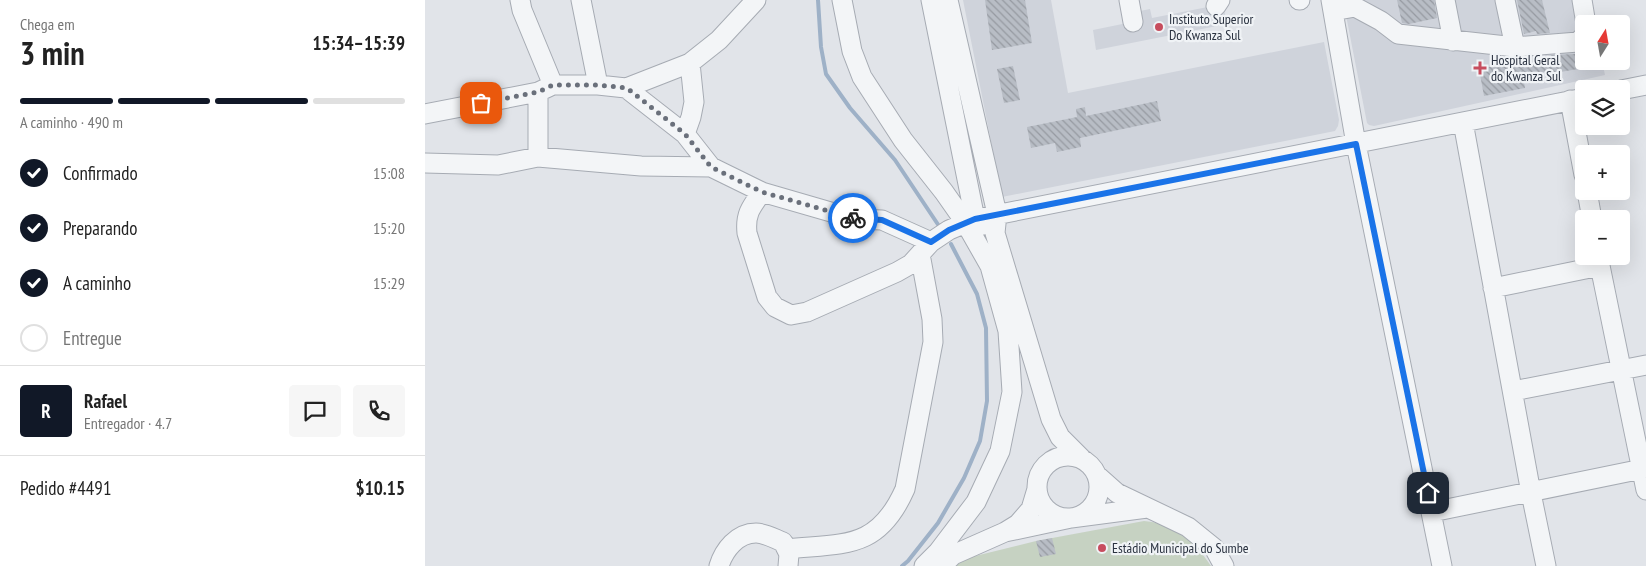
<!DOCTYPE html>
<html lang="pt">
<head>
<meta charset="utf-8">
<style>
  :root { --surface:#fff; --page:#f6f6f6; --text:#222; --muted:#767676; --line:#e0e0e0; --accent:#111827 }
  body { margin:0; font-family:"PT Sans Narrow",sans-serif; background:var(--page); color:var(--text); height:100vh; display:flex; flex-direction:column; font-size:19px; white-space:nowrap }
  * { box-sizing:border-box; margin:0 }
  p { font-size:16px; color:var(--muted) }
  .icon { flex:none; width:28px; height:28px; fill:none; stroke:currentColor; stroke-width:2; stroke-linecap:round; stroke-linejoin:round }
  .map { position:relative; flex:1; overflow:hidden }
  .side { display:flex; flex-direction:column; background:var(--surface); width:425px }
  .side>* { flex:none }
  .needle { width:32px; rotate:11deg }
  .tools { position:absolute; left:1150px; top:15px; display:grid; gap:10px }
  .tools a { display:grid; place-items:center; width:55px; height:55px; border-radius:5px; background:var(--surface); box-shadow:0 5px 20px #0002; font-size:25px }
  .pin { position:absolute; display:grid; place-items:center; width:42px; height:42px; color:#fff; margin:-21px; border-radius:10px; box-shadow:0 2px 8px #0006 }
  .courier { position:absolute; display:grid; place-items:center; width:50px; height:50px; margin:-25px; border:4px solid #1a73e8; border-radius:50%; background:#fff; color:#222; box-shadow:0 1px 6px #0007 }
  .summary em { font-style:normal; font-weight:600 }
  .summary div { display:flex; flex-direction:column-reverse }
  .summary { display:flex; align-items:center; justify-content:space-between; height:85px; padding:0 20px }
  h1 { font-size:32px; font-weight:600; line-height:38px }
  .bar { display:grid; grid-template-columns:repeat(4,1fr); gap:8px 5px; align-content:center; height:60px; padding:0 20px }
  .bar i { height:6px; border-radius:4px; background:var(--line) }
  .bar .on { background:var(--accent) }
  .bar p { grid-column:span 4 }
  .line { display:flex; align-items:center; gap:12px; padding:0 20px; border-top:1px solid var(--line) }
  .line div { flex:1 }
  .round { display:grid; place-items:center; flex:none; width:52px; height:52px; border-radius:5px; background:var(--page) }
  ol { padding:0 20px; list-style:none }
  li { display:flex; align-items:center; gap:15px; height:55px }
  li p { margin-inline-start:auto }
  li .icon { padding:5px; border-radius:50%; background:var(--accent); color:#fff; stroke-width:4 }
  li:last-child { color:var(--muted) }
  li i { width:28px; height:28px; border:2px solid var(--line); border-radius:50% }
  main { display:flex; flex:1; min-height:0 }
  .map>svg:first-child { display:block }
</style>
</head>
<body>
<main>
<section class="side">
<div class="summary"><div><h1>3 min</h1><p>Chega em</p></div><em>15:34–15:39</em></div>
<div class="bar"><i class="on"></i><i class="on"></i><i class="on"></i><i></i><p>A caminho · 490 m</p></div>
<ol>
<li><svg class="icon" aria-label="check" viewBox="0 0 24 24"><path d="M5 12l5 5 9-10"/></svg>Confirmado<p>15:08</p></li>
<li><svg class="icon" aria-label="check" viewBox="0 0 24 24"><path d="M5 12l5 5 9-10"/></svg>Preparando<p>15:20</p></li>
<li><svg class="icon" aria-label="check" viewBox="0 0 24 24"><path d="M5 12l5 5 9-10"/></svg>A caminho<p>15:29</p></li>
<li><i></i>Entregue</li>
</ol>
<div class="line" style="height:90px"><b class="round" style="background:var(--accent);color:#fff">R</b><div><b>Rafael</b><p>Entregador · 4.7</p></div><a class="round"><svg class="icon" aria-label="chat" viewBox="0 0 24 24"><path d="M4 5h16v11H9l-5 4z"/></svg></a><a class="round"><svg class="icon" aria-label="phone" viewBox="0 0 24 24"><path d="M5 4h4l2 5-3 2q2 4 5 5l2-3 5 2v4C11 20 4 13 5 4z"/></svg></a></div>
<div class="line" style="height:65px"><div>Pedido #4491</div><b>$10.15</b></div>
</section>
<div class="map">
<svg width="1221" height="566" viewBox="0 0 1221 566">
  <defs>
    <pattern id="building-back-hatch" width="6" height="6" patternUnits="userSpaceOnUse" patternTransform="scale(1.25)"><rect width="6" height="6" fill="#b8bdc5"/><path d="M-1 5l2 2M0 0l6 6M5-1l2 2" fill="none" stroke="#969aa1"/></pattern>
  </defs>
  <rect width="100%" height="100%" fill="#e1e4e9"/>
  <path fill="#cfd3db" d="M538,0H626L643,93L899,42L914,120L913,126L910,131L577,197Z
    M918,0H1166L1171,24H1159V61H1177L1180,75L949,126L944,125L942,123Z
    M798,4L802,24L671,50L668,30L717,20L715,11L725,9L727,18Z"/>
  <path fill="#c6d2c2" d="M719,521C753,524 768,540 786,566H531L530,561L611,541Z"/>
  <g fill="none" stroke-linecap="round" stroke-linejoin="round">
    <path stroke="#9eb1c7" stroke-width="4" d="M393,0L396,47L401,74L425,108L470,160L514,226
      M477,566L483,561L513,523L539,478L555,441L562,401L561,328L552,294L526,244"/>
  </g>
  <path fill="url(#building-back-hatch)" d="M560,0H600L607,43L567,50Z
    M972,0H1009L1012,18L984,24L977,23Z
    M1092,0H1117L1125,33L1112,34L1111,31L1099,34Z
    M1150,54L1153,69L1135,72L1137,79L1122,82L1120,72L1098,76L1100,88L1059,96L1054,69L1127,55Z
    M588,66L595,100L579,103L572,69Z
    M732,101L736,121L655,138L656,147L632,152L630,143L606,148L602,127L652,117L651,109L660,107L661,116Z
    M627,538L631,554L615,557L611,541Z"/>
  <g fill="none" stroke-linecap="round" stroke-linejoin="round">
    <g stroke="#a6abb3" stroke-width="21">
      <path id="minor" d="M95,0L97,10L128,85
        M156,0L173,85
        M331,0L294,40L265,63L201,88L260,134L286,167L337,192L430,219L457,220L506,242
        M417,0L427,51L437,77L478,140L519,192L540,222L565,266L583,331L587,392L575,451L551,502L513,552L499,566
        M506,0L550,219L558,225
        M523,0L572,214L570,233L626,419L635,437L656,458
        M704,0L708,22
        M874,0H875
        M906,0L931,144L1017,566
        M1020,0L1028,41
        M1080,0L1090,47
        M1157,0L1161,24
        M791,6L795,0
        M908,11L930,7L956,21L973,34L1090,47L1153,42L1159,36
        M1196,90L1221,85
        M1145,100L1159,175
        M0,114L113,92L128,85H173L201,88
        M1038,122L1106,493L1121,566
        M260,134L266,117L269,102L265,63
        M113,157V92
        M0,163L73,165L113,157L216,166L286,167
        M1162,191L1167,219
        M337,192C326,207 320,214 322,233L342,297L350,307L366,315L382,312L472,272L486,264L506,242L524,230L550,219L1159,98
        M1173,256L1221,490
        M1068,288L1175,266
        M1088,391L1221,365
        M612 487a31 31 0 1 1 62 0a31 31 0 1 1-62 0Z
        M674,477L692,493L763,527L789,548L799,566
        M1007,512L1217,469
        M580,532L646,518L722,508
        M362,549C420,543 453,550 480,489L508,342L507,319L495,254
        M294,566C299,550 312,533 331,533C340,533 350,539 358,542L364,554L363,566
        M517,566L528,555L580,532L593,524L606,509L612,489"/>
    </g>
    <use href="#minor" stroke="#f3f5f7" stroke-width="19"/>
  </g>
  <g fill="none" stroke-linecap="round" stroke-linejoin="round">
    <path stroke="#6a707b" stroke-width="5" stroke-dasharray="0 9" d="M56,103L113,92L128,85H173L202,88L260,134L286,167L337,192L428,218"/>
    <path stroke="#1a73e8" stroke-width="6" d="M428,218L457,220L506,242L524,230L550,219L931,144L1003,493"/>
  </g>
  <g fill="#c74d5e" stroke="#f0f3f6" stroke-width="2">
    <circle cx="734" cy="27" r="5"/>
    <path d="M1052.5 60.5h5v5h5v5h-5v5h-5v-5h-5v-5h5z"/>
    <circle cx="677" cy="548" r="5"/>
  </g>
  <g text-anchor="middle" stroke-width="4.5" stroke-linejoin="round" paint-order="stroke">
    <g font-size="14" fill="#2a3240" stroke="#f0f3f6" text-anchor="start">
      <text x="744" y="24">Instituto Superior<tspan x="744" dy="16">Do Kwanza Sul</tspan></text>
      <text x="1066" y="65">Hospital Geral<tspan x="1066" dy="16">do Kwanza Sul</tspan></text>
      <text x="687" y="553">Estádio Municipal do Sumbe</text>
    </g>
  </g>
</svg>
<div class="tools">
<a><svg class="needle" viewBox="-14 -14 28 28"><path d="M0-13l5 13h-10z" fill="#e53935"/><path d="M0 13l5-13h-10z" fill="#767676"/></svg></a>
<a><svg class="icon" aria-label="layers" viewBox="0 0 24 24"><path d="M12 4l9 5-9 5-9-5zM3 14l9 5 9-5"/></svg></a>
<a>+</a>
<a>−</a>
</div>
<div class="pin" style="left:56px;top:103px;background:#ea580c"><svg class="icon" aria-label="bag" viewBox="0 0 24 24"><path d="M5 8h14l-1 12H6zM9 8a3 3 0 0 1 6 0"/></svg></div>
<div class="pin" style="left:1003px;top:493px;background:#1f2937"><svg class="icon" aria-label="home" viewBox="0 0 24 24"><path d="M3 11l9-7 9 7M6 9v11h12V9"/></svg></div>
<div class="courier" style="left:428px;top:218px"><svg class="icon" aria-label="bike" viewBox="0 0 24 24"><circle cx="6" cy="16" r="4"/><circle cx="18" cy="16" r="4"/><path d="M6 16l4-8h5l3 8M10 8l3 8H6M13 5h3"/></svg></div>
</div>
</main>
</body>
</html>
